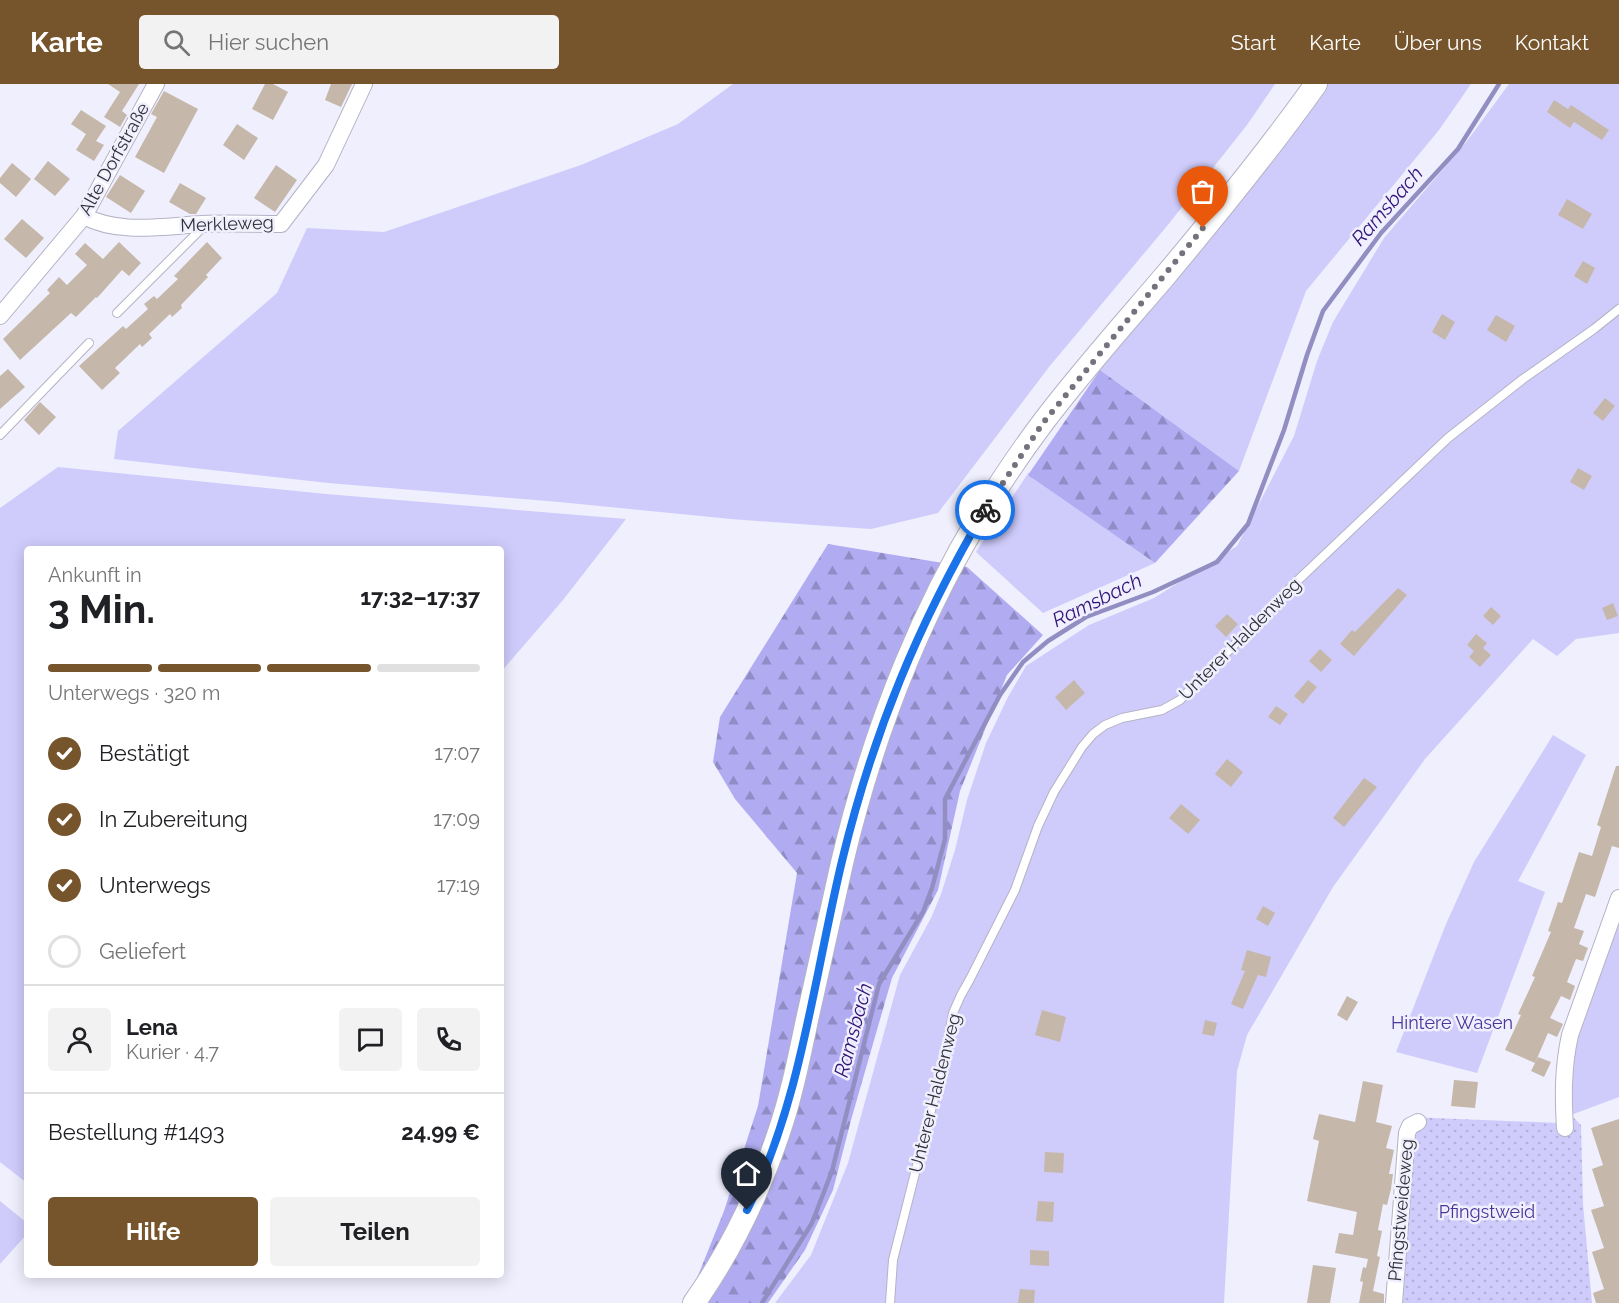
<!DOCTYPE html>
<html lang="de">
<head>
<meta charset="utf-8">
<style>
  :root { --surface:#fff; --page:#f2f2f2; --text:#202124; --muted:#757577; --line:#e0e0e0; --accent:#76542c }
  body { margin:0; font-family:Raleway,sans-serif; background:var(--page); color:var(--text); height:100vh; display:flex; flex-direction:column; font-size:22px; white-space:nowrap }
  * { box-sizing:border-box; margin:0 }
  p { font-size:20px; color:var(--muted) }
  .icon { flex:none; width:33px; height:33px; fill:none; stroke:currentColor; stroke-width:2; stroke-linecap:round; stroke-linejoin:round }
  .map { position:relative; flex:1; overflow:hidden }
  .side { position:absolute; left:24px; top:462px; width:480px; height:732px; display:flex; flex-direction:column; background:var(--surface); border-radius:6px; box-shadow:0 3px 15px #0003 }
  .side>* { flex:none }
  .pin { position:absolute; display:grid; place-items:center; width:51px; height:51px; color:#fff; margin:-62px -26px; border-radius:50% 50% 50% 0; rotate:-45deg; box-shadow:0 0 6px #0007 }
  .pin .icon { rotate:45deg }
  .courier { position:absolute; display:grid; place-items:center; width:60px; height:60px; margin:-30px; border:4px solid #1a73e8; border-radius:50%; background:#fff; color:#222; box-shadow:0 2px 8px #0007 }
  .summary em { font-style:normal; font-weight:700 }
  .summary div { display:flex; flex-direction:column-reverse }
  .summary { display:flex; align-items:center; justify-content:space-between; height:102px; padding:0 24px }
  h1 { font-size:39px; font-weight:700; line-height:45px }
  .bar { display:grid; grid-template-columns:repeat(4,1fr); gap:9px 6px; align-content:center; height:72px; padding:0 24px }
  .bar i { height:8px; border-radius:4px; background:var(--line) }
  .bar .current { background:var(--accent) }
  .bar p { grid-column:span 4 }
  .line { display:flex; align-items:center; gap:15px; padding:0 24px; border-top:2px solid var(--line) }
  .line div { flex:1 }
  .round { display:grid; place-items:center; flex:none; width:63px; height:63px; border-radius:6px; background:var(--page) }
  ol { padding:0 24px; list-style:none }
  li { display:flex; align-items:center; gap:18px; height:66px }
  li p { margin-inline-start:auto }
  li .icon { padding:6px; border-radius:50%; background:var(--accent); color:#fff; stroke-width:4 }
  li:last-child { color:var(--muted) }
  li i { width:33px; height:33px; border:3px solid var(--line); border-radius:50% }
  .primary-button { display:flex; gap:12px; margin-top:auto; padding:12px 24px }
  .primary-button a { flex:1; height:69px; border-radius:6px; background:var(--accent); color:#fff; font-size:24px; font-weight:700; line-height:69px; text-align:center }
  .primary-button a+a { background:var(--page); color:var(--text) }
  header { display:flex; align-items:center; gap:36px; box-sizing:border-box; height:84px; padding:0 30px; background:var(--accent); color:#fff }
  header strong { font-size:28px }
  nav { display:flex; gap:33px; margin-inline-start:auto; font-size:21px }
  .search { width:420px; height:54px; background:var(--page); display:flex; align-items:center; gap:15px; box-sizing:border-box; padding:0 21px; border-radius:6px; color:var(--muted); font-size:22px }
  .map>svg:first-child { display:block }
</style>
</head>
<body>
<header>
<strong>Karte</strong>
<div class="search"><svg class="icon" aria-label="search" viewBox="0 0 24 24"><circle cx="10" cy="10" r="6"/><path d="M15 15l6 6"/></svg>Hier suchen</div>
<nav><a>Start</a><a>Karte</a><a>Über uns</a><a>Kontakt</a></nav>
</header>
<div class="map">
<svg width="1619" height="1219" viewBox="0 0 1619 1219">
  <defs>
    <pattern id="forest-firs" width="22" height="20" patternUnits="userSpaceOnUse" patternTransform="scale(1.5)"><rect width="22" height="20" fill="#b1acf2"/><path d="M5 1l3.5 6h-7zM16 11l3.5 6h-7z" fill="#918cc5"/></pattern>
    <pattern id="park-dots" width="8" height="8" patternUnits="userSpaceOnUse" patternTransform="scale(1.5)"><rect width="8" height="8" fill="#cfccfc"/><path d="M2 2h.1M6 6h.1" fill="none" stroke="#b2b0d9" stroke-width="1.8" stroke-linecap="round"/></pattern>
  </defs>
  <rect width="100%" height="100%" fill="#efeffe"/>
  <path fill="#cfccfc" d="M733,0H1275L1247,41L1167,142L1049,283L938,429L871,445L813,441L731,435L559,418L328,399L114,375L118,347L277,209L307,144L384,148L581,81L678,40Z
    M1327,0H1471L1439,46L1306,207L1239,387L1100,286Z
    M1509,0H1619V549L1576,555L1557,572L1533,555L1425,675L1333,803L1247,951L1237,987L1224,1219H775L811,1171L848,1079L900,891L931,834L941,810L955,766L967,716L986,659L1008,613L1026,582L1089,541L1154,514L1237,462L1294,352L1317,277L1333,238L1384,154L1467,57Z
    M58,383L326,410L626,435L563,516L501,588V465H27V1099L0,1078V424Z
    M1029,388V391L1155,479L1043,529L976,468Z
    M1553,651L1586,671L1518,797L1545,808L1477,989L1396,968L1446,840L1474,778Z
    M1619,840V1013L1571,1031L1570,988L1580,947Z
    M0,1117L27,1139V1150L0,1180Z"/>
  <path fill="url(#forest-firs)" d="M1100,286L1239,387L1155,479L1028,391Z
    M828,460L967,483L1043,551L1007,591L960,707L938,806L892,894L851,1036L833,1106L805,1166L768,1219H687L724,1127L758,1022L797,789L735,715L713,678L720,633Z"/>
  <path fill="url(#park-dots)" d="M1571,1031L1581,1041L1583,1120L1592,1219H1386L1403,1043L1408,1033L1559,1039Z"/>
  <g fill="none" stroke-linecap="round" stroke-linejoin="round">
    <path stroke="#928ec2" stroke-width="4.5" d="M762,1219L812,1139L832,1087L879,900L923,828L932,804L945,755V715L1000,611L1023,578L1048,557L1086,533L1153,508L1217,478L1248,440L1284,346L1307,271L1323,227L1381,149L1458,65L1499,0"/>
  </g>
  <path fill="#c5b8aa" d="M108,0H139L122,27L127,31L120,43L104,33L120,8Z
    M265,0H273L288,8L273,36L252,25Z
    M331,0H352L341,23L325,16Z
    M164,7L198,25L164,89L135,73L157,33L151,30Z
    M1554,16L1568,25L1571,21L1609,46L1602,56L1574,38L1570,44L1547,28Z
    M81,26L106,42L96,57L104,61L94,77L76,66L86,50L71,40Z
    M237,40L258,54L244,76L223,61Z
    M48,77L70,95L55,112L34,95Z
    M12,79L31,95L16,113L0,99V94Z
    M276,81L297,96L275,128L254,114Z
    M120,91L145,107L131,129L106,113Z
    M180,99L206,114L196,130H190L169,118Z
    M1567,115L1592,130L1583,145L1558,131Z
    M22,135L44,154L26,174L4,155Z
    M119,158L141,179L129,192L122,186L97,214L96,213L76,233L71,229L20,276L3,255L50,209L47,206L59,193L67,201L87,181L75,170L85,159L103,175Z
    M207,158L222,174L206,191L208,193L181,221L182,224L172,233L170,230L149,250L152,254L142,263L140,260L115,284L120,289L102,306L79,282L123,242L126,245L148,225L144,220L154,212L157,215L178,195L174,192Z
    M1583,177L1595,184L1587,200L1574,192Z
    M1442,230L1455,238L1445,256L1432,248Z
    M1496,231L1515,242L1506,258L1487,246Z
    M8,285L25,303L0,325V292Z
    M1605,314L1615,322L1603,337L1593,329Z
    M40,318L56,333L39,351L24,336Z
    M1578,384L1592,392L1584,406L1570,398Z
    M1398,504L1407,511L1354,572L1340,560L1352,546L1355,548Z
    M1613,519L1618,532L1607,536L1602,524Z
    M1491,523L1501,532L1493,541L1483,532Z
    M1227,530L1238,540L1226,553L1215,542Z
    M1476,550L1487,559L1483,564L1491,571L1480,583L1469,573L1474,567L1467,561Z
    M1320,565L1332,576L1321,588L1309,577Z
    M1074,596L1085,609L1066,626L1055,613Z
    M1308,596L1317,603L1303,620L1294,612Z
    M1276,622L1288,630L1280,641L1268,633Z
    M1227,675L1243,688L1231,703L1215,690Z
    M1616,682H1619V764L1612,762L1595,813L1586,810L1574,844L1584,847L1579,860L1588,864L1583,877L1576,875L1567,898L1575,902L1570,916L1561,912L1550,934L1563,940L1557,953L1548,949L1535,979L1505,966L1521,931L1518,930L1535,893L1532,892L1551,848L1548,847L1558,818L1562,819L1579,768L1592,772L1601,743L1597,741Z
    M1364,694L1377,703L1344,743L1333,734Z
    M1181,720L1200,736L1188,750L1169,734Z
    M1263,822L1275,829L1268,842L1256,835Z
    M1247,866L1271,873L1266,893L1258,891L1243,925L1231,920L1245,887L1241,886Z
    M1347,912L1358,918L1347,937L1337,931Z
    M1042,926L1066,933L1060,958L1035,951Z
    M1205,936L1217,939L1214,952L1202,950Z
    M1538,973L1551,978L1544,993L1531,987Z
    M1454,996L1478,998L1475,1024L1451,1022Z
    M1363,997L1383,1001L1376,1038L1392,1042L1386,1064L1394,1066L1389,1090H1393L1391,1105L1387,1121L1383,1120L1378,1146L1382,1147L1377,1172L1380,1173L1373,1207L1384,1210V1219H1359L1363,1198L1360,1197L1363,1183L1366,1184L1368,1175L1335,1169L1339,1149L1353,1151L1357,1128L1307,1117L1319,1057L1313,1055L1319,1030L1355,1038Z
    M1619,1035V1219H1596L1593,1209L1604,1205L1592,1168L1604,1164L1591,1126L1604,1122L1592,1085L1603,1081L1591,1044Z
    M1045,1068L1064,1069L1063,1089L1044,1088Z
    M1038,1117L1054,1118L1053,1138L1036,1137Z
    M1030,1166L1049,1167V1182L1030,1181Z
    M1313,1181L1336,1184L1330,1219H1307Z
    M1020,1205L1035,1206L1034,1219H1018Z"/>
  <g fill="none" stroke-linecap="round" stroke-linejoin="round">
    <g stroke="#b4b3c5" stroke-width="10">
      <path id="lane" d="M117,229L205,141
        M0,351L89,259
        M890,1219L893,1176L946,967L953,929L961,911L970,895L1015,806L1038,742L1054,708L1082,663L1093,650L1105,641L1122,634L1162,626L1180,616L1295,499L1448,354L1523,295L1594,245L1619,225"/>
    </g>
    <g stroke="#b4b3c5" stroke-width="18">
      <path id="street" d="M84,132C119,151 164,142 203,140C229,139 255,140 281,140L326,81L364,0
        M0,232L84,132L156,0
        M1565,1044C1563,1011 1563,983 1570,951L1619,814
        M1394,1219L1407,1049L1410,1042L1418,1038"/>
    </g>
    <g stroke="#b4b3c5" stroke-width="24">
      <path id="secondary" d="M694,1219C730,1168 758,1110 778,1051C791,1014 799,974 807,936C819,884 830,831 842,779C858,711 879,644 906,579C941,494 989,410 1044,337C1082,287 1124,240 1165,192C1217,130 1269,66 1316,0"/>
    </g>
    <use href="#lane" stroke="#fff" stroke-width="8"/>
    <use href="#street" stroke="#fff" stroke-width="16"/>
    <use href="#secondary" stroke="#fff" stroke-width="22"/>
  </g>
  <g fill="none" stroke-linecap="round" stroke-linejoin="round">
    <path stroke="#74737d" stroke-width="6" stroke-dasharray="0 10.8" d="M985,426L1043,339L1203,144"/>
    <path stroke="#1a73e8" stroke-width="8" d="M747,1126C801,1018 814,893 842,777C873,649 918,540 985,426"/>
  </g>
  <g text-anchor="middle" stroke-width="5" stroke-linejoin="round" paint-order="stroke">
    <g font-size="18" fill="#313037" stroke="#efeffe">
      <text transform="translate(114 75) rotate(-61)" y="6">Alte Dorfstraße</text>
      <text transform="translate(227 140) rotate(-2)" y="6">Merkleweg</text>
      <text transform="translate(1240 555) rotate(-45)" y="6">Unterer Haldenweg</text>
      <text transform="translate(935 1009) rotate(-76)" y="6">Unterer Haldenweg</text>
      <text transform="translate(1401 1126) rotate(-85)" y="6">Pfingstweideweg</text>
    </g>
    <g font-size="18" fill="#4a3599" stroke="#efeffe">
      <text x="1452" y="945">Hintere Wasen</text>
      <text x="1487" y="1134">Pfingstweid</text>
    </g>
    <g font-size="20" font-style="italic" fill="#321478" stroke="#efeffe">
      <text transform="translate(1387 122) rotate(-49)" y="7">Ramsbach</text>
      <text transform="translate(1097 516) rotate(-26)" y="7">Ramsbach</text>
      <text transform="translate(853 946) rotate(-75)" y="7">Ramsbach</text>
    </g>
  </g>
</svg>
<div class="pin" style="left:1203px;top:144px;background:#ea580c"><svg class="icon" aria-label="bag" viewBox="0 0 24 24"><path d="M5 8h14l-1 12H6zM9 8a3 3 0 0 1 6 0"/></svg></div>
<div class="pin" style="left:747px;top:1126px;background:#1f2937"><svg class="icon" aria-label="home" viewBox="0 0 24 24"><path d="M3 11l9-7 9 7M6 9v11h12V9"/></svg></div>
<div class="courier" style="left:985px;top:426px"><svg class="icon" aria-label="bike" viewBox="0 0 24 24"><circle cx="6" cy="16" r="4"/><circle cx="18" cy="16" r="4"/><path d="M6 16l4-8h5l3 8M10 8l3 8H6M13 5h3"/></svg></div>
<section class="side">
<div class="summary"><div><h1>3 Min.</h1><p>Ankunft in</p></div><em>17:32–17:37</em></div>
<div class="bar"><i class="current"></i><i class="current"></i><i class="current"></i><i></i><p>Unterwegs · 320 m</p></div>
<ol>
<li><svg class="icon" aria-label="check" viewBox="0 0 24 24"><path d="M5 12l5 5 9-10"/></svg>Bestätigt<p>17:07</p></li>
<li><svg class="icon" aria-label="check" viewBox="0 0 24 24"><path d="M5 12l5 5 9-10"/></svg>In Zubereitung<p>17:09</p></li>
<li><svg class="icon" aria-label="check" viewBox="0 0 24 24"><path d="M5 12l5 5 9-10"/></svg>Unterwegs<p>17:19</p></li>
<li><i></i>Geliefert</li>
</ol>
<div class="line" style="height:108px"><a class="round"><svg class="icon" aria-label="person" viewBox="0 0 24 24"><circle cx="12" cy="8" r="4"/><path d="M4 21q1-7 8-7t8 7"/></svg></a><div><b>Lena</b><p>Kurier · 4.7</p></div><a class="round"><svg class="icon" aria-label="chat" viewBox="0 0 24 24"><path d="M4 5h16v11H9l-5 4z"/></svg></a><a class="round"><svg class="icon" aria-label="phone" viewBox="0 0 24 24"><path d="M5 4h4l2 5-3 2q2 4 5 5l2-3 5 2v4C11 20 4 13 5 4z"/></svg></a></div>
<div class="line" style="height:78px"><div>Bestellung #1493</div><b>24.99 €</b></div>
<div class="primary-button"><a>Hilfe</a><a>Teilen</a></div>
</section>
</div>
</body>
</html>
